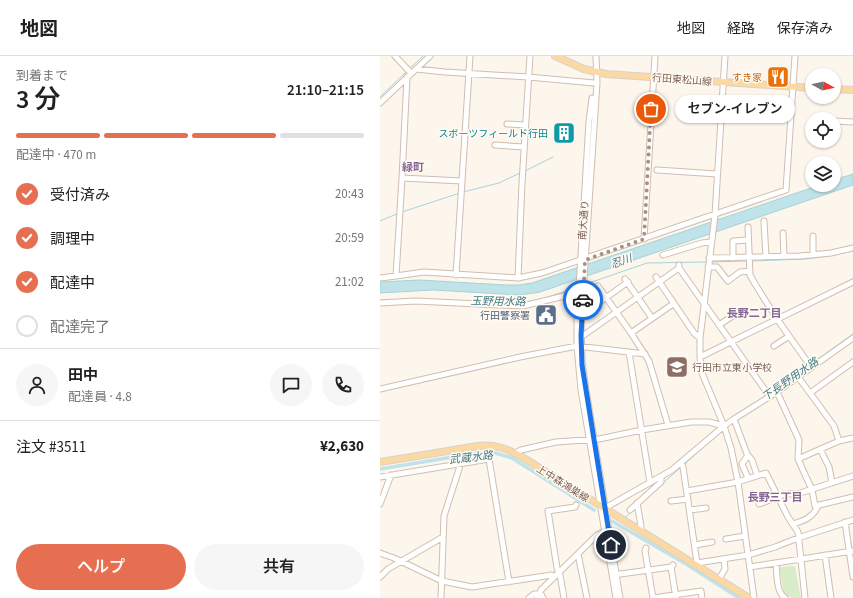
<!DOCTYPE html>
<html lang="ja">
<head>
<meta charset="utf-8">
<style>
  :root { --surface:#fff; --page:#f6f6f6; --text:#222; --muted:#767676; --line:#e0e0e0; --accent:#e76f51 }
  body { margin:0; font-family:"Source Sans 3","Noto Sans JP",sans-serif; background:var(--page); color:var(--text); height:100vh; display:flex; flex-direction:column; font-size:15px; white-space:nowrap }
  * { box-sizing:border-box; margin:0 }
  p { font-size:13px; color:var(--muted) }
  .icon { flex:none; width:22px; height:22px; fill:none; stroke:currentColor; stroke-width:2; stroke-linecap:round; stroke-linejoin:round }
  .map { position:relative; flex:1; overflow:hidden }
  .details { display:flex; flex-direction:column; background:var(--surface); width:380px }
  .details>* { flex:none }
  .needle { width:26px; rotate:98deg }
  .controls { position:absolute; left:425px; top:12px; display:grid; gap:8px }
  .controls a { display:grid; place-items:center; width:36px; height:36px; border-radius:50%; background:var(--surface); box-shadow:0 1px 3px #0004; font-size:20px }
  .pin { position:absolute; display:grid; place-items:center; width:34px; height:34px; color:#fff; margin:-17px; border:2px solid #fff; border-radius:50%; box-shadow:0 1px 4px #0007 }
  .courier { position:absolute; display:grid; place-items:center; width:40px; height:40px; margin:-20px; border:3px solid #1a73e8; border-radius:50%; background:#fff; color:#222; box-shadow:0 1px 5px #0007 }
  .bubble { position:absolute; height:28px; border-radius:14px; background:var(--surface); box-shadow:0 1px 3px #0004; font-size:13px; font-weight:600; line-height:28px; text-align:center }
  .head em { font-style:normal; font-weight:600 }
  .head div { display:flex; flex-direction:column-reverse }
  .head { display:flex; align-items:center; justify-content:space-between; height:68px; padding:0 16px }
  h1 { font-size:26px; font-weight:600; line-height:30px }
  .bar { display:grid; grid-template-columns:repeat(4,1fr); gap:6px 4px; align-content:center; height:48px; padding:0 16px }
  .bar i { height:5px; border-radius:3px; background:var(--line) }
  .bar .current { background:var(--accent) }
  .bar p { grid-column:span 4 }
  .line { display:flex; align-items:center; gap:10px; padding:0 16px; border-top:1px solid var(--line) }
  .line div { flex:1 }
  .round { display:grid; place-items:center; flex:none; width:42px; height:42px; border-radius:21px; background:var(--page) }
  ol { padding:0 16px; list-style:none }
  li { display:flex; align-items:center; gap:12px; height:44px }
  li p { margin-inline-start:auto }
  li .icon { padding:4px; border-radius:50%; background:var(--accent); color:#fff; stroke-width:4 }
  li:last-child { color:var(--muted) }
  li i { width:22px; height:22px; border:2px solid var(--line); border-radius:50% }
  .button { display:flex; gap:8px; margin-top:auto; padding:8px 16px }
  .button a { flex:1; height:46px; border-radius:24px; background:var(--accent); color:#fff; font-size:16px; font-weight:600; line-height:46px; text-align:center }
  .button a+a { background:var(--page); color:var(--text) }
  header { display:flex; align-items:center; gap:24px; box-sizing:border-box; height:56px; padding:0 20px; background:var(--surface); border-bottom:1px solid var(--line) }
  header strong { font-size:19px }
  nav { display:flex; gap:22px; margin-inline-start:auto; font-size:14px }
  main { display:flex; flex:1; min-height:0 }
  .map>svg:first-child { display:block }
</style>
</head>
<body>
<header>
<strong>地図</strong>
<nav><a>地図</a><a>経路</a><a>保存済み</a></nav>
</header>
<main>
<section class="details">
<div class="head"><div><h1>3 分</h1><p>到着まで</p></div><em>21:10–21:15</em></div>
<div class="bar"><i class="current"></i><i class="current"></i><i class="current"></i><i></i><p>配達中 · 470 m</p></div>
<ol>
<li><svg class="icon" aria-label="check" viewBox="0 0 24 24"><path d="M5 12l5 5 9-10"/></svg>受付済み<p>20:43</p></li>
<li><svg class="icon" aria-label="check" viewBox="0 0 24 24"><path d="M5 12l5 5 9-10"/></svg>調理中<p>20:59</p></li>
<li><svg class="icon" aria-label="check" viewBox="0 0 24 24"><path d="M5 12l5 5 9-10"/></svg>配達中<p>21:02</p></li>
<li><i></i>配達完了</li>
</ol>
<div class="line" style="height:72px"><a class="round"><svg class="icon" aria-label="person" viewBox="0 0 24 24"><circle cx="12" cy="8" r="4"/><path d="M4 21q1-7 8-7t8 7"/></svg></a><div><b>田中</b><p>配達員 · 4.8</p></div><a class="round"><svg class="icon" aria-label="chat" viewBox="0 0 24 24"><path d="M4 5h16v11H9l-5 4z"/></svg></a><a class="round"><svg class="icon" aria-label="phone" viewBox="0 0 24 24"><path d="M5 4h4l2 5-3 2q2 4 5 5l2-3 5 2v4C11 20 4 13 5 4z"/></svg></a></div>
<div class="line" style="height:52px"><div>注文 #3511</div><b>¥2,630</b></div>
<div class="button"><a>ヘルプ</a><a>共有</a></div>
</section>
<div class="map">
<svg width="473" height="542" viewBox="0 0 473 542">
  <rect width="100%" height="100%" fill="#fdf6ec"/>
  <path fill="#d8ecc9" d="M415,510L421,542H411L404,537L399,511Z"/>
  <path fill="#bfe3e8" stroke="#a5d3da" d="M473,118V129L160,236L140,239L53,234L0,237V226L39,224L126,229H139L152,227L440,129H454V124Z"/>
  <g fill="none" stroke-linecap="round" stroke-linejoin="round">
    <path stroke="#a5d3da" stroke-width="1" d="M30,12L43,0
      M0,41L26,16
      M145,115L173,101
      M83,136L119,127L140,117
      M22,156L80,137
      M0,165L19,157
      M454,199L473,195
      M372,205L425,203L449,200
      M332,206L367,205
      M206,228L267,207L326,206
      M165,242L198,231
      M37,243L126,247L152,245
      M2,244L28,243
      M431,308L473,278
      M409,325L429,310
      M305,408L323,391
      M283,427L300,412
      M246,461L251,456"/>
    <path stroke="#bfe3e8" stroke-width="3.5" d="M0,413L97,397L112,396L132,402L214,454
      M232,465L306,508L359,542"/>
    <g stroke="#d1beb0" stroke-width="7">
      <path id="minor" d="M15,0L31,17
        M216,0L217,27L201,267L202,306L206,334L240,542
        M345,0L335,159L320,282V301L322,317L344,370L351,392L358,426L374,542
        M36,13L65,16L148,21L214,27
        M27,21L22,122L82,125
        M212,42L209,65L197,265V290L201,334L236,542
        M0,47L50,0
        M454,65L473,66
        M127,68L145,69
        M115,89L144,91
        M277,114L337,118
        M22,122L16,220L44,216L138,222L162,217L406,134L415,0
        M384,165L386,201
        M368,171L370,219L375,228L397,263L431,311
        M403,177L404,200
        M433,180V199
        M264,183L275,0
        M283,199L322,187L331,186
        M329,202L420,200L451,197L473,192
        M353,202V185L368,184
        M299,209V212L390,341
        M328,211H337L348,225L360,216L370,215
        M76,219L90,0
        M276,221L314,277L320,282
        M0,222L16,220
        M138,222L142,127L150,0
        M245,223L272,262
        M218,230L251,277L269,305L288,369
        M0,247L36,245L143,250L201,236
        M202,254L207,255L248,226
        M339,269L354,259
        M251,277L293,248
        M201,280L204,279L299,212
        M394,290L409,280
        M249,296L270,427
        M320,301L473,226
        M418,321L430,337L473,306
        M0,333L140,301L197,290L265,298
        M397,336L419,384L418,403
        M354,363L397,336L473,282
        M344,370L354,363L367,398L372,404L377,419
        M459,385L473,382
        M440,393L449,411L452,427
        M136,397L141,394L176,386L219,383L262,374L311,366H329L344,370L292,414L225,452
        M301,407L303,411L317,507L316,509
        M0,421L109,403L129,526
        M368,422L362,408L368,399
        M307,435L358,426L386,417L408,461L418,476L425,542
        M291,445L308,443
        M257,447L261,470V475
        M0,448L11,419
        M379,448C391,444 404,436 417,438L473,420
        M435,450L473,441
        M250,454L281,426V421
        M310,454L326,452
        M465,466L473,521
        M413,468C423,465 432,462 437,452L435,450L432,434L418,403L459,385L454,370L430,337
        M346,483L365,480
        M315,489L332,486
        M266,492L265,495L273,542L321,535L322,542
        M0,497L14,502L62,525L92,531L172,519L174,521
        M198,498L207,542
        M445,499L451,542
        M317,507L368,499L395,491L418,482L473,464
        M396,507C397,517 396,536 405,542
        M291,511L296,542
        M370,511L473,495
        M233,519L291,511L293,509
        M0,521L8,513L63,481
        M339,523L345,513L344,503
        M61,542L64,460L79,413L80,408L78,393
        M149,542L154,538H161L163,542
        M157,542L161,534L217,479L226,475
        M184,542L180,519L177,512L168,455L195,451L196,449"/>
    </g>
    <g stroke="#dad1cd" stroke-width="8">
      <path id="major" d="M175,0L204,13L226,18L432,32
        M454,33L473,34
        M0,406L98,390C115,388 128,393 142,401L369,542"/>
    </g>
    <use href="#minor" stroke="#fff" stroke-width="5"/>
    <use href="#major" stroke="#fbd9a5" stroke-width="6"/>
  </g>
  <g fill="none" stroke-linecap="round" stroke-linejoin="round">
    <path stroke="#a89285" stroke-width="4" stroke-dasharray="0 7.2" d="M203,244L205,204L264,183L271,53"/>
    <path stroke="#1a73e8" stroke-width="5" d="M203,244L201,280L202,309L231,489"/>
  </g>
  <defs>
    <g id="restaurant-square" transform="scale(1.15)"><rect x="-9" y="-9" width="18" height="18" rx="4" fill="#e8710a" stroke="#fffaf3"/><path d="M-5-6h1v4h1v-4h1v4h1v-4h1v5L-1.5 .5V6h-2V.5L-5-1ZM5-6V6H3V1.5H1.5Q1.5-4 5-6Z" fill="#fff"/></g>
    <g id="building-square" transform="scale(1.15)"><rect x="-9" y="-9" width="18" height="18" rx="4" fill="#0f9aa8" stroke="#fffaf3"/><path d="M-4-6H4V6H1V3H-1V6H-4ZM-2.5-4.3h1.7v1.8h-1.7ZM.8-4.3h1.7v1.8H.8ZM-2.5-1h1.7V.8h-1.7ZM.8-1h1.7V.8H.8Z" fill="#fff"/></g>
    <g id="civic-square" transform="scale(1.15)"><rect x="-9" y="-9" width="18" height="18" rx="4" fill="#5c6f8a" stroke="#fffaf3"/><path d="M-.6-6.5H3V-4.5H.6V-3L4-1V1h2V6H-6V1h2V-1L-.6-3ZM-1.2 2.5V6h2.4V2.5Z" fill="#fff"/></g>
    <g id="school-square" transform="scale(1.15)"><rect x="-9" y="-9" width="18" height="18" rx="4" fill="#8d6e63" stroke="#fffaf3"/><path d="M0-5L7-2L0 1L-7-2ZM-4 1L0 2.5L4 1V4Q0 6-4 4Z" fill="#fff"/></g>
  </defs>
  <g fill-rule="evenodd">
    <use href="#restaurant-square" x="398" y="21"/>
    <use href="#building-square" x="184" y="77"/>
    <use href="#civic-square" x="166" y="259"/>
    <use href="#school-square" x="297" y="311"/>
  </g>
  <g text-anchor="middle" stroke-width="3" stroke-linejoin="round" paint-order="stroke">
    <g font-size="10" fill="#c56008" stroke="#fffaf3" text-anchor="end">
      <text x="382" y="25">すき家</text>
    </g>
    <g font-size="10" fill="#7a5c4d" stroke="#fffaf3">
      <text transform="translate(302 23) rotate(4)" y="4">行田東松山線</text>
      <text transform="translate(203 164) rotate(-86)" y="4">南大通り</text>
      <text transform="translate(183 427) rotate(32)" y="4">上中森鴻巣線</text>
    </g>
    <g font-size="10" fill="#0d838f" stroke="#fffaf3" text-anchor="end">
      <text x="168" y="81">スポーツフィールド行田</text>
    </g>
    <g font-size="10" fill="#4e5e75" stroke="#fffaf3" text-anchor="end">
      <text x="150" y="263">行田警察署</text>
    </g>
    <g font-size="10" fill="#785e54" stroke="#fffaf3" text-anchor="start">
      <text x="312" y="315">行田市立東小学校</text>
    </g>
    <g font-size="11" font-weight="bold" fill="#846695" stroke="#fffaf3">
      <text x="33" y="115">緑町</text>
      <text x="374" y="261">長野二丁目</text>
      <text x="395" y="445">長野三丁目</text>
    </g>
    <g font-size="11" font-style="italic" fill="#437c86" stroke="#fffaf3">
      <text transform="translate(241 205) rotate(-19)" y="4">忍川</text>
      <text transform="translate(118 245) rotate(1)" y="4">玉野用水路</text>
      <text transform="translate(410 323) rotate(-35)" y="4">下長野用水路</text>
      <text transform="translate(91 401) rotate(-6)" y="4">武蔵水路</text>
    </g>
  </g>
</svg>
<div class="controls">
<a><svg class="needle" viewBox="-14 -14 28 28"><path d="M0-13l5 13h-10z" fill="#e53935"/><path d="M0 13l5-13h-10z" fill="#767676"/></svg></a>
<a><svg class="icon" aria-label="locate" viewBox="0 0 24 24"><circle cx="12" cy="12" r="6"/><path d="M12 2v4M12 18v4M2 12h4M18 12h4"/></svg></a>
<a><svg class="icon" aria-label="layers" viewBox="0 0 24 24"><path d="M12 4l9 5-9 5-9-5zM3 14l9 5 9-5"/></svg></a>
</div>
<div class="pin" style="left:271px;top:53px;background:#ea580c"><svg class="icon" aria-label="bag" viewBox="0 0 24 24"><path d="M5 8h14l-1 12H6zM9 8a3 3 0 0 1 6 0"/></svg></div>
<div class="pin" style="left:231px;top:489px;background:#1f2937"><svg class="icon" aria-label="home" viewBox="0 0 24 24"><path d="M3 11l9-7 9 7M6 9v11h12V9"/></svg></div>
<div class="courier" style="left:203px;top:244px"><svg class="icon" aria-label="car" viewBox="0 0 24 24"><path d="M5 17H2v-5l4-1 3-4h7l3 4 3 1v5h-3M9 17h6M6 11h13"/><circle cx="7" cy="17" r="2"/><circle cx="17" cy="17" r="2"/></svg></div>
<div class="bubble" style="left:295px;top:39px;width:120px">セブン-イレブン</div>
</div>
</main>
</body>
</html>
